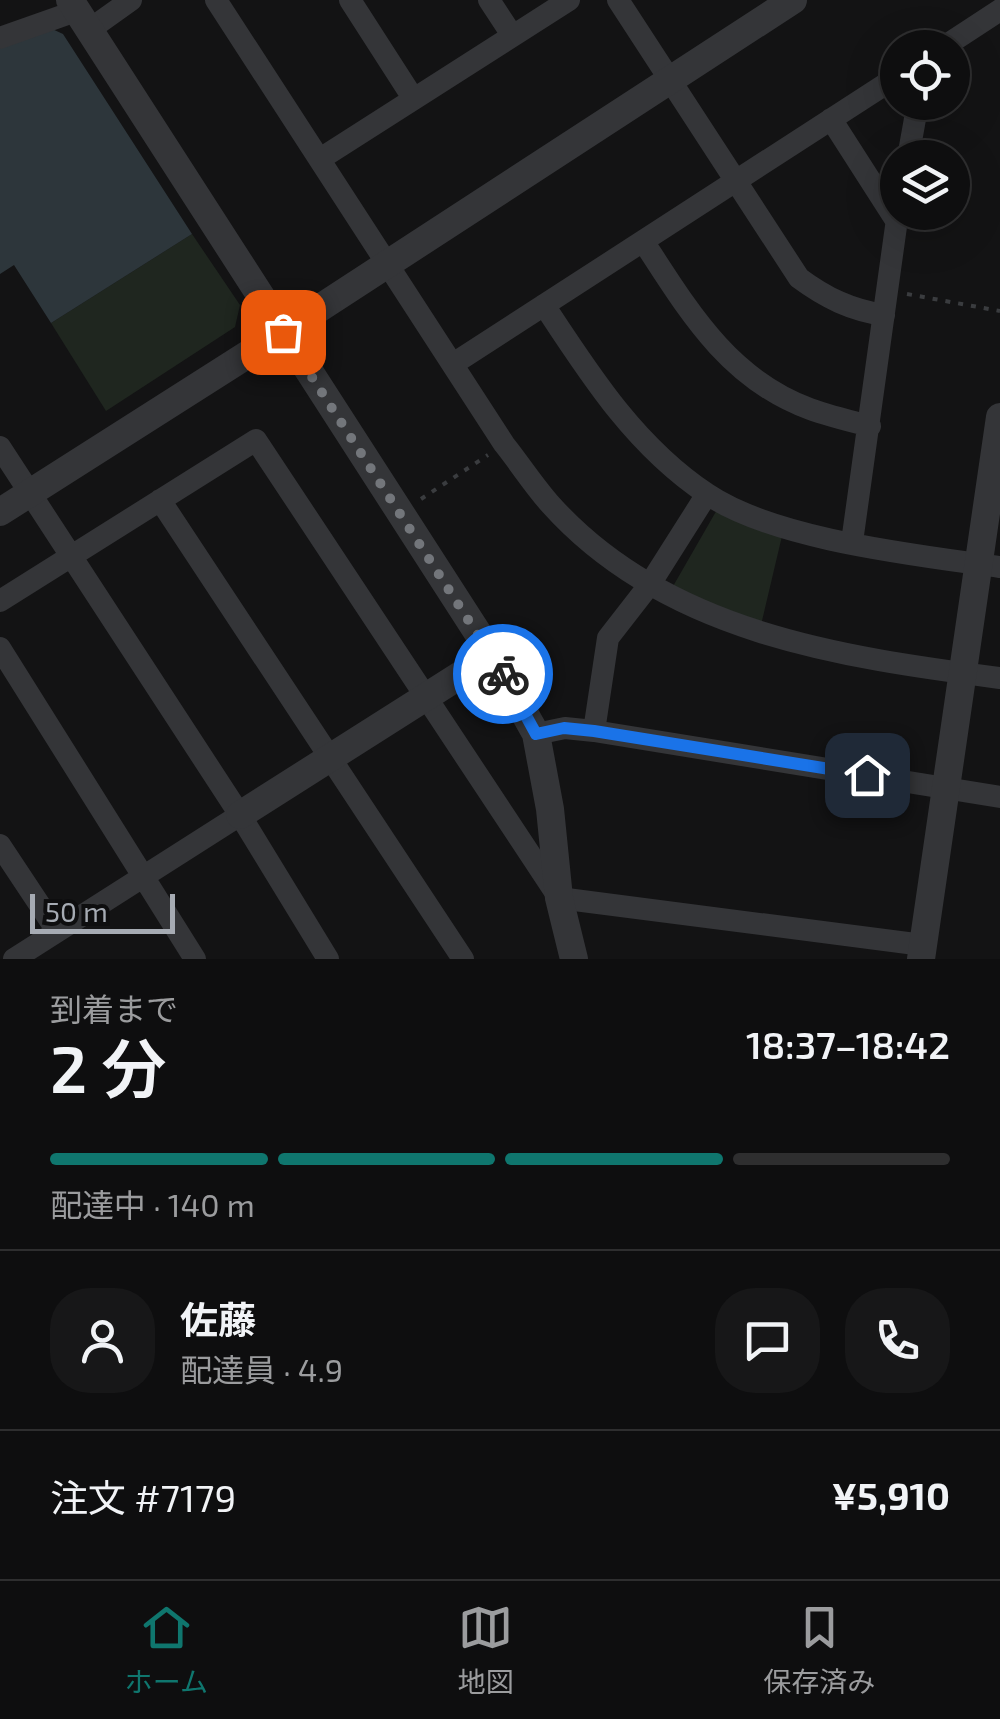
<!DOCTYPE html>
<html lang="ja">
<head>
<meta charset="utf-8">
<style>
  :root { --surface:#0e0e0f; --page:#171718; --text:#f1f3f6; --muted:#9b9c9e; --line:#2e2e2f; --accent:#0f766e }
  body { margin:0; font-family:"Exo 2","Noto Sans JP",sans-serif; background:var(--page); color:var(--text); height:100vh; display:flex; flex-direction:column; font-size:38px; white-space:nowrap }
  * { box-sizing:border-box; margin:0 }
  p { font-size:32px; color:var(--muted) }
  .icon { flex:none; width:55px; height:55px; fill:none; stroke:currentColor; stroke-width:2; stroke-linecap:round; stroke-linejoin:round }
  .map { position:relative; height:959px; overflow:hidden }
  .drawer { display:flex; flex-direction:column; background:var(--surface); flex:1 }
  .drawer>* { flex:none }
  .buttons { position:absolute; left:880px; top:30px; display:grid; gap:20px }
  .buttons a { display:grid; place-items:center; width:90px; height:90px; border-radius:50%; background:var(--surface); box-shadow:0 10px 40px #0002,0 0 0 2px var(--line); font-size:50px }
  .scale { position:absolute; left:30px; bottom:25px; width:145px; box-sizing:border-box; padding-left:10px; border:5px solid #a6abb3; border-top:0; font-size:28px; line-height:35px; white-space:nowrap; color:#a6abb3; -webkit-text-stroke:8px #0e0e0f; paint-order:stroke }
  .pin { position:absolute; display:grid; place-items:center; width:85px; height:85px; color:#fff; margin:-42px; border-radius:20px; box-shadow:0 5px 15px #0006 }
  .courier { position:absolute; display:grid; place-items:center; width:100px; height:100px; margin:-50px; border:8px solid #1a73e8; border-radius:50%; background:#fff; color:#222; box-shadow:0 2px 12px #0007 }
  .head em { font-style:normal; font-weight:600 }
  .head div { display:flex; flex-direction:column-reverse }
  .head { display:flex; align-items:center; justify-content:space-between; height:170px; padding:0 50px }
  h1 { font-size:65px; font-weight:600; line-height:75px }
  .bar { display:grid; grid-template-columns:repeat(4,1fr); gap:15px 10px; align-content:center; height:120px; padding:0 50px }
  .bar i { height:12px; border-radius:8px; background:var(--line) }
  .bar .on { background:var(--accent) }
  .bar p { grid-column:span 4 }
  .line { display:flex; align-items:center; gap:25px; padding:0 50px; border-top:2px solid var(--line) }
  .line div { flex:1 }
  .round { display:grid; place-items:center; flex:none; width:105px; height:105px; border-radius:40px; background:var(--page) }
  .dock { display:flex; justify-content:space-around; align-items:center; height:140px; border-top:2px solid var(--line); background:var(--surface); font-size:28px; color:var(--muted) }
  .dock a { display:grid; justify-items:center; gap:5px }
  .dock .on { color:var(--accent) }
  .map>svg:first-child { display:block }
</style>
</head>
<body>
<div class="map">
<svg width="1000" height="959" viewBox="0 0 1000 959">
  <rect width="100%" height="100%" fill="#131314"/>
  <path fill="#1f261f" d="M192,234L240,305L235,327L106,411L51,323Z
    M718,508L782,536L761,625L672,588Z"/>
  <path fill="#2d363b" d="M50,28L63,34L192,234L51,323L14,265L0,274V48Z"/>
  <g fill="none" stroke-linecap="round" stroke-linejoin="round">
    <path stroke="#3a3c3f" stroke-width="4" stroke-dasharray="5 8" stroke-linecap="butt" d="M907,294L1000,311
      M421,499L488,455"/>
    <path stroke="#343538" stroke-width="22" d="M216,0L504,444C520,464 534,486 551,505C665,632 840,657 1000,678
      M350,0L413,98
      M489,0L512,35
      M618,0L799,278C826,298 851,310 884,315
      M89,30L131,0
      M0,38L76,11
      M942,48L1000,10
      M831,119L897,222
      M908,158L918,102
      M320,159L569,0
      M643,241C688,310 728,379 810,409C829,416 850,421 870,426
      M544,305C590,375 635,446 707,494C775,540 917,555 1000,567
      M453,364L898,76
      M0,447L240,815L328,959
      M160,500L463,959
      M852,542L898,212
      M0,601L256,440L559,898L923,945
      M0,648L195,959
      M594,731L608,638L650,584L707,494
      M536,734L565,728L594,731L1000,797
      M0,845L57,931
      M14,959L240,815"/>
    <path stroke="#343538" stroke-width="28" d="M70,0L492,655L536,734L550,809L559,898L574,959
      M0,512L283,332L793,0
      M240,815L492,655
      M921,959L1000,417"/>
  </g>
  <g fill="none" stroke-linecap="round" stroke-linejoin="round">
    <path stroke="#73767b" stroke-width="10" stroke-dasharray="0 18" d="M283,332L503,674"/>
    <path stroke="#1a73e8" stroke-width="12" d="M503,674L536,734L564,728L594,731L867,775"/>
  </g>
</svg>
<div class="buttons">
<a><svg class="icon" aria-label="locate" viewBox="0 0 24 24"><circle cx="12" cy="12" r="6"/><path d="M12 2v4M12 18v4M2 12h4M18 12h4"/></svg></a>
<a><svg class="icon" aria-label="layers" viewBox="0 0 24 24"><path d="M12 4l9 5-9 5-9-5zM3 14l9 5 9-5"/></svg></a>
</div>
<div class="scale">50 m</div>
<div class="pin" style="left:283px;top:332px;background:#ea580c"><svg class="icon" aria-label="bag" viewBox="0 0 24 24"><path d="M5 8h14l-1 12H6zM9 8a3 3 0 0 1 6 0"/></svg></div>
<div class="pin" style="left:867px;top:775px;background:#1f2937"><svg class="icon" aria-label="home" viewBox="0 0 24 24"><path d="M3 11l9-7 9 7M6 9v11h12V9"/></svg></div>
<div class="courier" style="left:503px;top:674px"><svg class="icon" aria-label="bike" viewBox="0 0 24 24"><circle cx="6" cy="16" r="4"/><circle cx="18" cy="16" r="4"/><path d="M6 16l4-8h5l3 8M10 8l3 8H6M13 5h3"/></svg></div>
</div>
<section class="drawer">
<div class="head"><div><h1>2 分</h1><p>到着まで</p></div><em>18:37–18:42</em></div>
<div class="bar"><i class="on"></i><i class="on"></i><i class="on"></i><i></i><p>配達中 · 140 m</p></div>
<div class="line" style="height:180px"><a class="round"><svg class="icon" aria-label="person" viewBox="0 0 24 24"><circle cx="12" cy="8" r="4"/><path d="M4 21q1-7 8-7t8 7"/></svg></a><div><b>佐藤</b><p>配達員 · 4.9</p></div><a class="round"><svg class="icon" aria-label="chat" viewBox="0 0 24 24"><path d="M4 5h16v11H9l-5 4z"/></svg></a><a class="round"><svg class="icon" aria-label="phone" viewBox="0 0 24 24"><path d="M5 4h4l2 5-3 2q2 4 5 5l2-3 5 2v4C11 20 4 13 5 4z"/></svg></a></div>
<div class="line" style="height:130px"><div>注文 #7179</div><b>¥5,910</b></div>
</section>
<nav class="dock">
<a class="on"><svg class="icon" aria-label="home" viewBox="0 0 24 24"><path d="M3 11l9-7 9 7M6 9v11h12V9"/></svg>ホーム</a>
<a><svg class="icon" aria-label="map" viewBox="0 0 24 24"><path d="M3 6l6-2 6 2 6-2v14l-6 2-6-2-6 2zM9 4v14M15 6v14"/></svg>地図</a>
<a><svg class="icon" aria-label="saved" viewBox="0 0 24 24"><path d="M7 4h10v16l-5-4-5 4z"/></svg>保存済み</a>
</nav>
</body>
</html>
